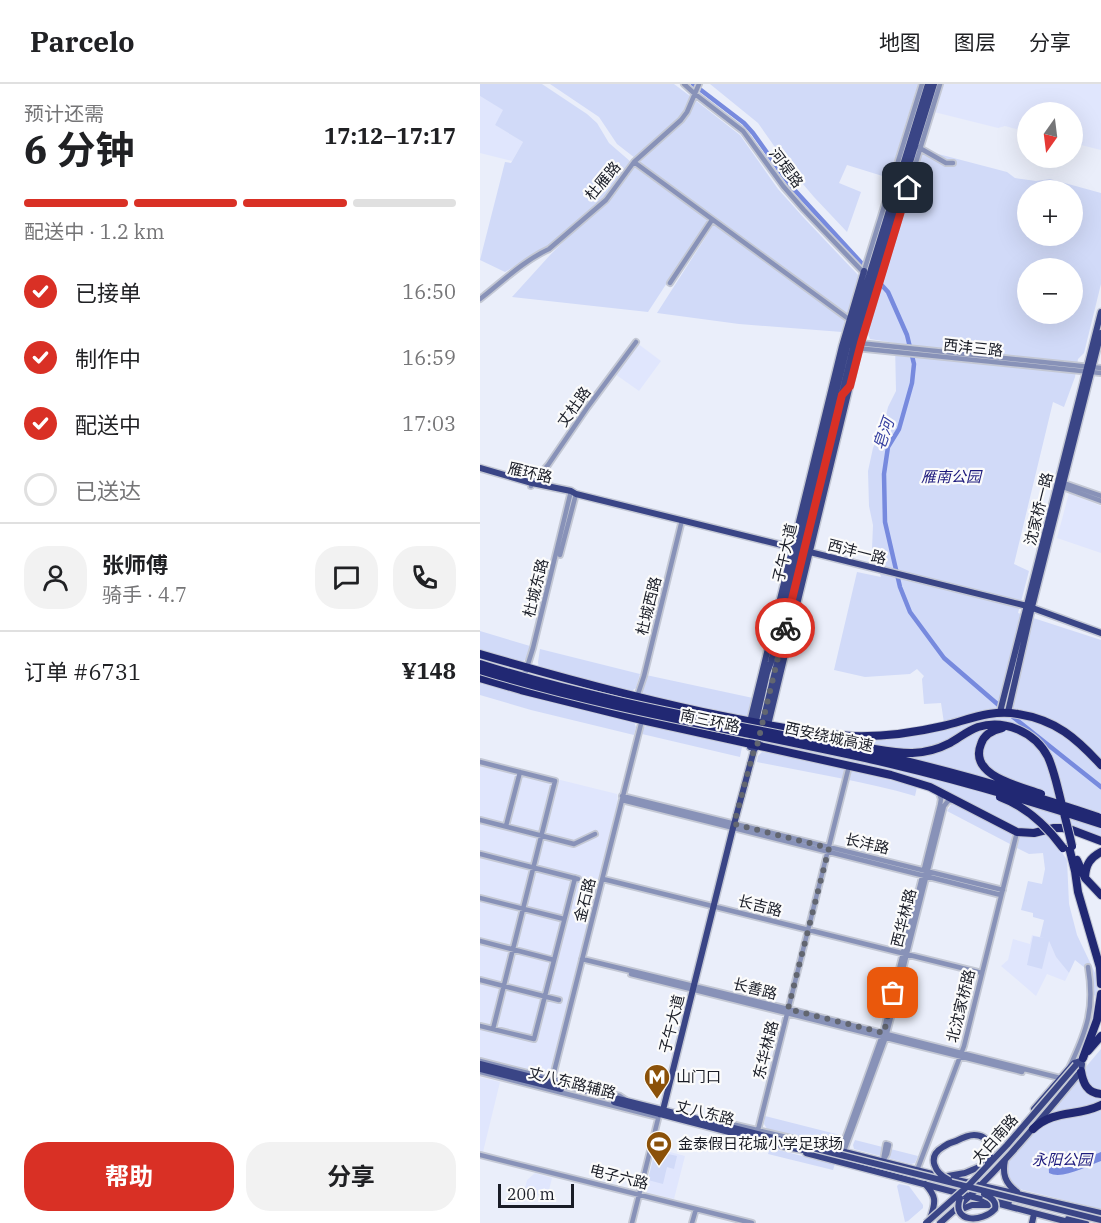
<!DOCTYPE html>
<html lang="zh">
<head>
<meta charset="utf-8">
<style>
  :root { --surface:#fff; --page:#f2f2f2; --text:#202124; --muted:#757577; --line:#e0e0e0; --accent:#d93025 }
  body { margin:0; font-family:"IBM Plex Serif","Noto Sans SC",serif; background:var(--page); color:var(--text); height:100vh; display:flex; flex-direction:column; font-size:22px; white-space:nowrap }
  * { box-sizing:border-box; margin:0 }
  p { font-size:20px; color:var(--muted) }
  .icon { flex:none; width:33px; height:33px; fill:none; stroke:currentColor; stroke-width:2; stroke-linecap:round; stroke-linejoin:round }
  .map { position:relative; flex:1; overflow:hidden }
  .drawer { display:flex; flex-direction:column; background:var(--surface); width:480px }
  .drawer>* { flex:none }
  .needle { width:39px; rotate:194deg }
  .fabs { position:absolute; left:537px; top:18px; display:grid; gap:12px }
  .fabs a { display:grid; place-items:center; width:66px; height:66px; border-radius:50%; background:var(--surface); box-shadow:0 6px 24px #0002; font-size:30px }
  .scale { position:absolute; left:18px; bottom:15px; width:76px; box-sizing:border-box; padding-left:6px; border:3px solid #191c26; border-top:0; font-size:16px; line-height:21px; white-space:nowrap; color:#191c26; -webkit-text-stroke:4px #fbfbfb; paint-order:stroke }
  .pin { position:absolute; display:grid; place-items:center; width:51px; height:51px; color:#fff; margin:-26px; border-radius:12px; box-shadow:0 3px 9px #0006 }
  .courier { position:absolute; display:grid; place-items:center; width:60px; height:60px; margin:-30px; border:4px solid #d93025; border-radius:50%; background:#fff; color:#222; box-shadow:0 2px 8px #0007 }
  .headline em { font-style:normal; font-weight:700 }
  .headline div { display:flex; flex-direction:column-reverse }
  .headline { display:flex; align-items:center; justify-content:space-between; height:102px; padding:0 24px }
  h1 { font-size:39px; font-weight:700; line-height:45px }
  .bar { display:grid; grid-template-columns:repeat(4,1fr); gap:9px 6px; align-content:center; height:72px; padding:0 24px }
  .bar i { height:8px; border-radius:4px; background:var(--line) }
  .bar .current { background:var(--accent) }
  .bar p { grid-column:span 4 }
  .line { display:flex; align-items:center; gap:15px; padding:0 24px; border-top:2px solid var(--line) }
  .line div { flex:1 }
  .round { display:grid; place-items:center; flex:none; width:63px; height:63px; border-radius:24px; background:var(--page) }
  ol { padding:0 24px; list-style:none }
  li { display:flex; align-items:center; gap:18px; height:66px }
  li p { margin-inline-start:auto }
  li .icon { padding:6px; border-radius:50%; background:var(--accent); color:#fff; stroke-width:4 }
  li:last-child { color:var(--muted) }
  li i { width:33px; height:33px; border:3px solid var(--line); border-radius:50% }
  .button { display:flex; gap:12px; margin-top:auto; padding:12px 24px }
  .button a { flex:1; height:69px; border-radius:24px; background:var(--accent); color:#fff; font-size:24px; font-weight:700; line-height:69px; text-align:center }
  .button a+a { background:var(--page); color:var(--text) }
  header { display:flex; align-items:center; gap:36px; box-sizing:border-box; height:84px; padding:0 30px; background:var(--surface); border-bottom:2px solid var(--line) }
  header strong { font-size:28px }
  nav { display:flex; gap:33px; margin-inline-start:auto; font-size:21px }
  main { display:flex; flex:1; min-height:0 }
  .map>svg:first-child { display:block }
</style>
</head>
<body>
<header>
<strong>Parcelo</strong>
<nav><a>地图</a><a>图层</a><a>分享</a></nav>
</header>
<main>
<section class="drawer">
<div class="headline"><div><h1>6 分钟</h1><p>预计还需</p></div><em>17:12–17:17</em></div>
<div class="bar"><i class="current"></i><i class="current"></i><i class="current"></i><i></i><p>配送中 · 1.2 km</p></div>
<ol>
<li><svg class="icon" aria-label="check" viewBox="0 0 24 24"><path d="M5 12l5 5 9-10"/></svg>已接单<p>16:50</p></li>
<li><svg class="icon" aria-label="check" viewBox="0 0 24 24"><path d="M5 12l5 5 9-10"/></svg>制作中<p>16:59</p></li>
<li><svg class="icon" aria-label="check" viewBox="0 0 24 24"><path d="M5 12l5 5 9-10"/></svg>配送中<p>17:03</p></li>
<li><i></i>已送达</li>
</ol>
<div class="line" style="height:108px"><a class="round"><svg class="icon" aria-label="person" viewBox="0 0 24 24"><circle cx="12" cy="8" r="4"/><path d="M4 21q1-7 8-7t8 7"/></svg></a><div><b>张师傅</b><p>骑手 · 4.7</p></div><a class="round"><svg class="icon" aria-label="chat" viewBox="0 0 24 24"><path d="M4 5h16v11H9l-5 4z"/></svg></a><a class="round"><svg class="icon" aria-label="phone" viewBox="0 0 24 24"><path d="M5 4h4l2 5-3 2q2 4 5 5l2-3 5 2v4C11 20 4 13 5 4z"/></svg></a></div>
<div class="line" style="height:78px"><div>订单 #6731</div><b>¥148</b></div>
<div class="button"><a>帮助</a><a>分享</a></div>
</section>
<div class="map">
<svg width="621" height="1139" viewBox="0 0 621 1139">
  <rect width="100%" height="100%" fill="#eaeefa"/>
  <path fill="#e0e6fd" d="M463,0H621V66L593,59L592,28H548L547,48L525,42L518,44L454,28Z
    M0,12L24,26L15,41L43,58L32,77L0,69Z
    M157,259L181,277L159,307L135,290Z
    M589,409L621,422V469L577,454Z
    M0,676L137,710L138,721L71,989L68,990L0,974Z
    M552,851L568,855L576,873L589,889L585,897L567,890L556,912L521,882L528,876L533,855L550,860Z
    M0,993L20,998L3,1068H0Z
    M175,1064L205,1072L194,1115L165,1108Z
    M55,1089L72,1094L68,1110L60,1111L44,1108L47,1096Z"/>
  <path fill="#d1daf8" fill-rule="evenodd" d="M0,0H62L107,30L117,39L129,59L151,78L124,115L67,163L25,188L0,176L25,78L31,79L43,58L15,41L23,26L0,12Z
    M70,0H194L210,12L202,30L155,74L137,60L119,33Z
    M230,0H438L409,94L367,81L359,99L381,108L367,148L334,113L311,86L278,39Z
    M215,16L260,51L298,105L324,134L379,192L368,231L160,78L205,36Z
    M443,66L527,88L535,94L556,97L570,95L621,109V200L604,269L598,275L595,293L584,323L573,318L534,480L549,487L538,529L621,556V676C590,645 562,620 514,626C497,629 480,635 464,639L461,619L444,620L442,595L444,592L437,585L430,590L385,593L354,586L377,488L401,493L392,465L393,441L389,422L388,387L393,364L404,340L408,323L416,307L415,259L390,255L387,247ZM548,106H592V152H548ZM548,184H592V230H548Z
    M154,83L228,136L168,228L32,213L71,170L96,145L127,120Z
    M234,140L366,237L362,248L259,240L177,229Z
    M0,547L50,562L46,575L41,579L0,567Z
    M60,565L160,590L156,604L150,608L59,585L58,578Z
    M166,591L273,614L267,633L161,611Z
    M0,598L66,617L154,638L156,643L154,651L51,626L0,611Z
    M513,632C520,632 528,632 536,632C575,636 596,660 621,686V755L596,745L551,746L533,743L466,708L289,663L293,644L371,654Z
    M167,641L262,663L260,673L162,650L163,644Z
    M282,668L324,675L430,701L437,703L435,712C384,697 330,689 277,678L278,672Z
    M473,718L530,748L532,752L530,760L467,727Z
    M569,749L587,776L589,820L597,851L615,889L618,905L617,913L613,910L609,883L605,884L595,876L589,889L576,873L569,857L562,885L547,881L553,852L564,854L560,853L564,836L553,833V829L541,826L548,797L562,800L565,785L563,769L549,770L537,764L539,754L542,752Z
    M621,965V1008L609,1004L604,989L605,984Z
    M600,992L621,1011V1019L611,1024L568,1031Z
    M621,1025V1125L535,1104L530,1100L526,1088L527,1083L530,1075L561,1041L578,1033L615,1028Z
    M285,1032L360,1051L358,1056L353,1060L287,1045L284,1040Z
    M375,1056L438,1072L435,1079L431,1080L374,1065L373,1061Z
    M290,1064L355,1080L353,1086L288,1070Z
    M175,1067L197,1072L194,1085L187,1083L183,1100L168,1096Z
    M419,1100L429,1102L443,1121V1124L428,1137L425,1138L417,1102Z"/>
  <path fill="#778ade" d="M578,1068C585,1068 590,1073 597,1074C604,1075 614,1071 621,1068V1077C607,1082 582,1096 569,1089C568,1080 571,1073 578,1068Z"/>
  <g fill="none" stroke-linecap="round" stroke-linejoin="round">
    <path stroke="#778ade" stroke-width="4.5" d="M213,0L264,39L273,49L310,101L408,208L427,251L434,280L432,299L419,345L408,363L404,390L405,438L420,503L430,528L464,574L522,624
      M528,629L621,703"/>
    <g stroke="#c4c8d4" stroke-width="8">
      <path id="minor" d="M204,0L215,10L263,47L303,102L324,126L384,189
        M438,63L466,79H473
        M154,78L370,236
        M384,187L442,0
        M190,199L232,136
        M398,202L460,0
        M0,215C22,198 43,177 69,165L126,116L154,78L201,36L207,28L219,0
        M379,259L621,284
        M376,264L621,289
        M581,398L621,412
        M51,402L52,399L68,381L107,324L156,258
        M580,402L621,417
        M80,471L96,410
        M44,593L53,564L91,407
        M157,613L164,592L202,436
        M0,678L75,697L13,945
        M142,712L523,806
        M142,716L521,811
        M0,736L94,760L115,750
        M26,742L40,688
        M0,770L98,795
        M123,795L502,889
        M0,814L84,835
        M0,857L74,876
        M102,875L308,925L580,994
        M151,890L542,988
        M0,896L79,916
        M0,942L54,955L95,794
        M0,977L140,1012L146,1016
        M590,982C607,946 615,924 608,883
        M0,988L178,1033
        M71,1000L162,636
        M235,1037L243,1038L315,1055
        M278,1046L369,682
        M406,1060L409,1061L407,1070L403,1077Z
        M361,1066L403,949L460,721L461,715L459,709
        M364,1067L406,953L464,722L468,717L474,716
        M0,1071L272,1139
        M433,1097L484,962L537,748
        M152,1139L179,1031
        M212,1139L216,1125"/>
    </g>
    <g stroke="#c4c8d4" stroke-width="9">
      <path id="major" d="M0,384L52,399L91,407L96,410L547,522L621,549
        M520,628L621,228
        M528,628L551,527L621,249
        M270,638L362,262L384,187
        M288,641L379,264L398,202
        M270,663L287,589L291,578L367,263L448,0
        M0,980L305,1057L329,1059L464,1093L621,1129
        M0,985L81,1005
        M134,1018L306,1063L329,1067
        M554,1025L594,979L600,977
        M179,1030L183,1026L253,744L274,666L277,662L373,264L454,0
        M326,1069L592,1139
        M525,1076C522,1090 525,1099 537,1108
        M468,1092L485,1089L504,1081
        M445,1100C456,1112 456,1117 451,1132
        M513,1113L529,1118
        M477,1127L492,1121H514
        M588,1135L606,1139
        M460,1139C513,1094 557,1040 601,987L602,980
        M552,1139L554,1130"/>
    </g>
    <g stroke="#c4c8d4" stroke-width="10">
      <path id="highway" d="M0,570C82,594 163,616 247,633C288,641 330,650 372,652C403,653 433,649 463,642C488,636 511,625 538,630C576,636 596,654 621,681
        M0,594L41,606L162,636L411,691L450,703L537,748L554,749L574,744H583L592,746L621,757
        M589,763L595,787L598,808L621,887
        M597,776L605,794L621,811
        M605,793C606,780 610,774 621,768
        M620,884L621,900
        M608,967L621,952
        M603,974L617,936L621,910
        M601,987C603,999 607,1009 621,1010
        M553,1045C574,1025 597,1033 621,1021"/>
    </g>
    <use href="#minor" stroke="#8892b8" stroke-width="4.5"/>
    <use href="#major" stroke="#3a4586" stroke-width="6"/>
    <use href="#highway" stroke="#212873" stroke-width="8"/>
    <g stroke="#c4c8d4" stroke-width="9" stroke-linecap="butt">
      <path id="major-bridge" d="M329,1063L621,1136
        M469,1096C455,1089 446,1073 463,1063C467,1060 472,1058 476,1057C482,1054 488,1051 494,1051C510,1051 513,1067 508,1079
        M480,1114C471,1139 502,1139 515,1125C517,1117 511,1113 504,1110
        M446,1139L489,1101L527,1061L596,981"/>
    </g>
    <g stroke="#c4c8d4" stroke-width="10" stroke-linecap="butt">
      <path id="highway-bridge" d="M0,580C133,622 272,643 408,673C479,689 549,710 618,733
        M0,586C133,627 271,648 407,679C479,696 551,717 621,740
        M522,644C513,646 504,650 501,660C488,692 540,702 561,710
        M389,664C419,669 441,674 470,659C479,654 487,647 498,643C525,635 555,648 568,673C573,684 576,697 579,709C583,726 588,744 592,762
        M520,713C547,723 566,741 583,764"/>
    </g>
    <use href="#major-bridge" stroke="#3a4586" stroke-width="6"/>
    <use href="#highway-bridge" stroke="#212873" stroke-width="8"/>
  </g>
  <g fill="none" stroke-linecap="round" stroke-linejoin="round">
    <path stroke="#626670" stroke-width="6" stroke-dasharray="0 10.8" d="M305,544L277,662L274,666L254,740L349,764L308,925L404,949L413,909"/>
    <path stroke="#d93025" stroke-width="8" d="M305,544L362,311L370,302L381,259L428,104"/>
  </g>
  <defs>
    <g id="metro-pin" transform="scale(1.35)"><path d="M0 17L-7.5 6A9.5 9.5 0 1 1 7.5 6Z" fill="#8b5109" stroke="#fbfbfb"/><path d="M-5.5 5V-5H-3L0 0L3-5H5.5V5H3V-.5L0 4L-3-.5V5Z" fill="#fff"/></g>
    <g id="stadium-pin" transform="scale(1.35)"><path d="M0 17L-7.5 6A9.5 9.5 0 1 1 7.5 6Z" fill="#8b5109" stroke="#fbfbfb"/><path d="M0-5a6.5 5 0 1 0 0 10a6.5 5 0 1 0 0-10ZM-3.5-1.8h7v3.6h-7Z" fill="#fff"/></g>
  </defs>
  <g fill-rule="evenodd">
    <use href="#metro-pin" x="177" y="993"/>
    <use href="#stadium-pin" x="179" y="1060"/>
  </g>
  <g text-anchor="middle" stroke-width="4.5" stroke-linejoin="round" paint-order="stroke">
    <g font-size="15" fill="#191c26" stroke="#fbfbfb">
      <text transform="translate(306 84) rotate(53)" y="5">河堤路</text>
      <text transform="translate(123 97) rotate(-50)" y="5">杜雁路</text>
      <text transform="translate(493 264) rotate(6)" y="5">西沣三路</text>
      <text transform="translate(94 323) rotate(-54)" y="5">丈杜路</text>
      <text transform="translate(50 389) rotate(13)" y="5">雁环路</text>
      <text transform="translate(559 425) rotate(-76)" y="5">沈家桥一路</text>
      <text transform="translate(377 468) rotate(14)" y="5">西沣一路</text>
      <text transform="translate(305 469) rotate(-77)" y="5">子午大道</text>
      <text transform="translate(56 504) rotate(-76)" y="5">杜城东路</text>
      <text transform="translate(169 522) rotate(-76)" y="5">杜城西路</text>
      <text transform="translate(230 637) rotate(12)" y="5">南三环路</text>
      <text transform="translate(349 653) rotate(12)" y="5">西安绕城高速</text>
      <text transform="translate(387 760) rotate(13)" y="5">长沣路</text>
      <text transform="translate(105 816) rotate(-76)" y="5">金石路</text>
      <text transform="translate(280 822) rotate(14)" y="5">长吉路</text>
      <text transform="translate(424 834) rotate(-76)" y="5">西华林路</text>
      <text transform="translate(275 905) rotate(14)" y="5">长善路</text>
      <text transform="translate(481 922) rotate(-76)" y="5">北沈家桥路</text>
      <text transform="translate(192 940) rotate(-76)" y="5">子午大道</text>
      <text transform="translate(286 966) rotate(-76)" y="5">东华林路</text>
      <text transform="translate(92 999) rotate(14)" y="5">丈八东路辅路</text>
      <text transform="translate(225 1029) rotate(14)" y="5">丈八东路</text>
      <text transform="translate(515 1055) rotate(-48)" y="5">太白南路</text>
      <text transform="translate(139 1093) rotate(14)" y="5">电子六路</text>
    </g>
    <g font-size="15" font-style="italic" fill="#1c197c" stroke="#fbfbfb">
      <text x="471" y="398">雁南公园</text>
      <text x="582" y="1081">永阳公园</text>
    </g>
    <g font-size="15" fill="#191c26" stroke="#fbfbfb" text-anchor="start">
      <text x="196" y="998">山门口</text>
      <text x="198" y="1065">金泰假日花城小学足球场</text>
    </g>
    <g font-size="16" font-style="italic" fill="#333d9f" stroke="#fbfbfb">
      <text transform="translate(403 350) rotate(-70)" y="6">皂河</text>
    </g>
  </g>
</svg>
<div class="fabs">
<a><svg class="needle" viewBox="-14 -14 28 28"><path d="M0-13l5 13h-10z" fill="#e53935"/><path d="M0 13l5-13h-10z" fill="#757577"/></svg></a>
<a>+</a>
<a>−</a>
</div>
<div class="scale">200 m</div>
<div class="pin" style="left:413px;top:909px;background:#ea580c"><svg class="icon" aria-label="bag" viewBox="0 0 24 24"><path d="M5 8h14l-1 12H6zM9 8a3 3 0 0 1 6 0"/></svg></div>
<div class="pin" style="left:428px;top:104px;background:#1f2937"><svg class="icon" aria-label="home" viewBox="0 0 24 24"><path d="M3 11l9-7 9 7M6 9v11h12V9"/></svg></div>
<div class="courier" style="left:305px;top:544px"><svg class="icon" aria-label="bike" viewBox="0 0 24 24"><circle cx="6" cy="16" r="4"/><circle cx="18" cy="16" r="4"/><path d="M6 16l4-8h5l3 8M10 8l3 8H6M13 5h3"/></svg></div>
</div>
</main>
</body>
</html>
